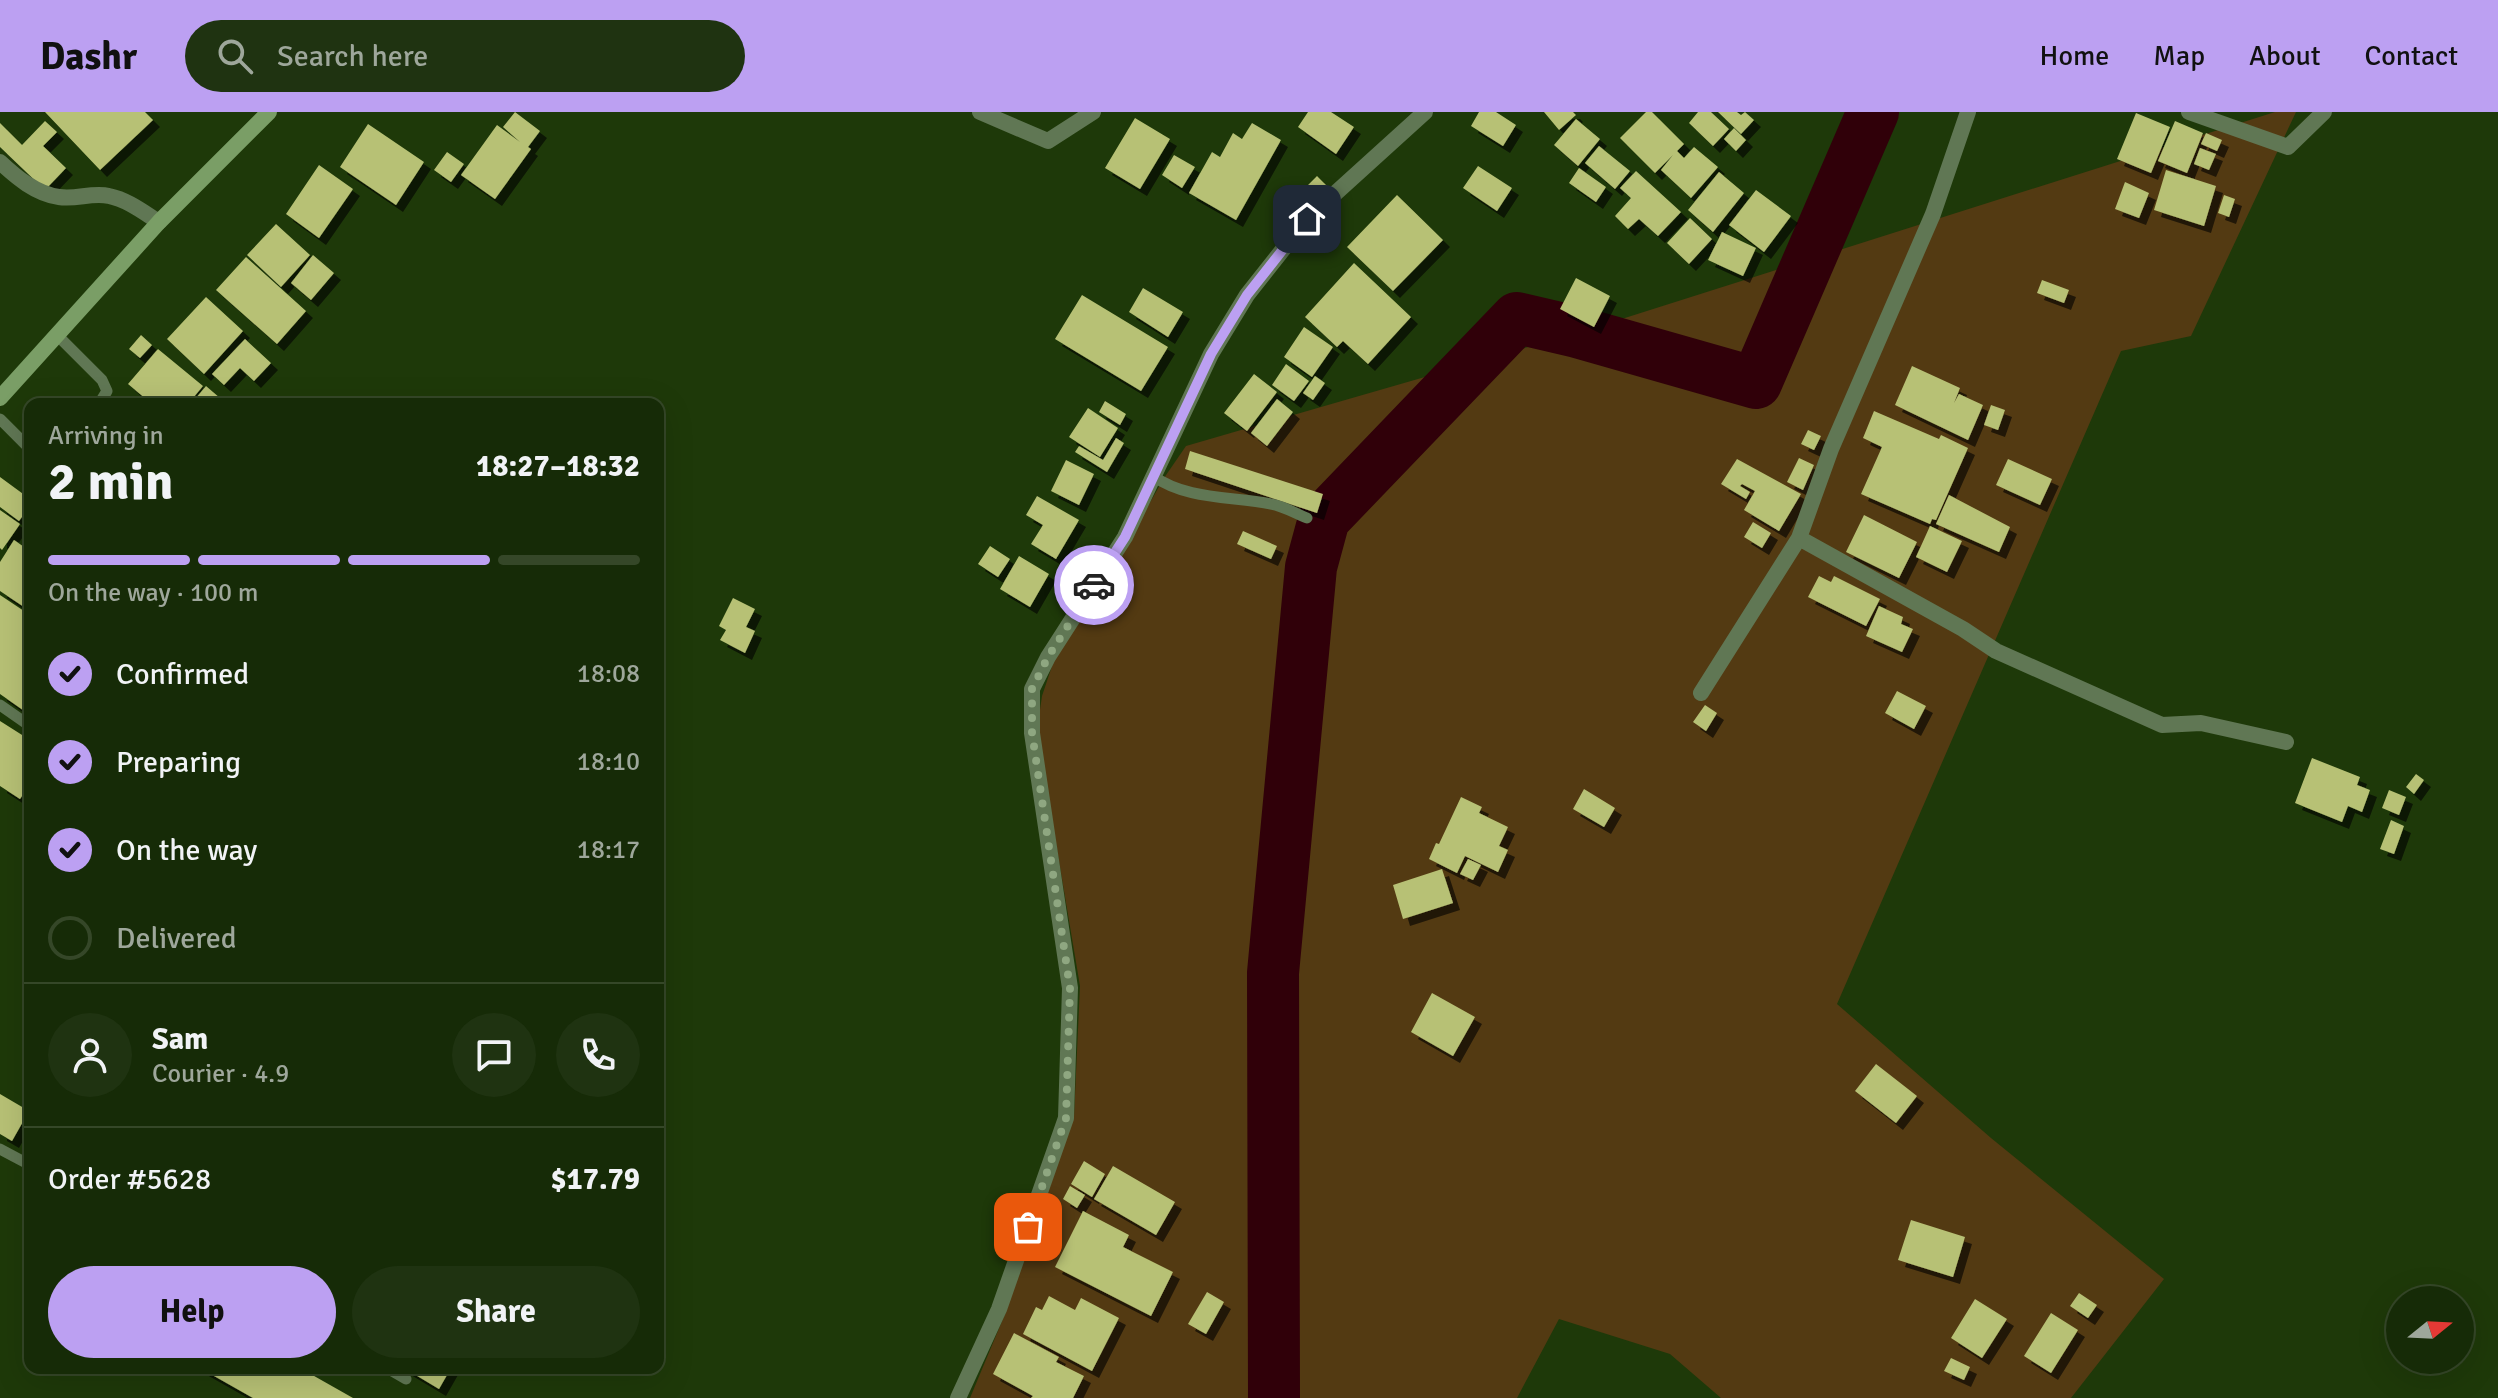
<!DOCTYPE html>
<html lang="en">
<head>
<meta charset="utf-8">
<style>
  :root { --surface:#162b07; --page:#1f3311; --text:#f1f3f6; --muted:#9ea79b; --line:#354728; --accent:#bca0f2 }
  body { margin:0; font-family:Signika,sans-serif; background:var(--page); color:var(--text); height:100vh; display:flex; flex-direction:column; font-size:30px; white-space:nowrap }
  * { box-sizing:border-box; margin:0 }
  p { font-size:26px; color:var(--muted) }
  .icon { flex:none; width:44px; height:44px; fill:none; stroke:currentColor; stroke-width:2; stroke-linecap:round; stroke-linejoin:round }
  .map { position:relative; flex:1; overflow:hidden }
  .panel { position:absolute; left:24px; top:286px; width:640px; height:976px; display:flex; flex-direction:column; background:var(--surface); border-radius:16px; box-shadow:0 8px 32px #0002,0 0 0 2px var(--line) }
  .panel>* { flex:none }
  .needle { width:52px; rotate:72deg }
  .fabs { position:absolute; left:2386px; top:1174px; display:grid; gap:16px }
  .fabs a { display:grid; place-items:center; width:88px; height:88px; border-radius:50%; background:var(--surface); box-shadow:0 8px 32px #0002,0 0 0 2px var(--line); font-size:40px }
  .pin { position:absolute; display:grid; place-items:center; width:68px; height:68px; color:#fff; margin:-34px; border-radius:16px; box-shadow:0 4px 12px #0006 }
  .courier { position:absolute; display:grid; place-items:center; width:80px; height:80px; margin:-40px; border:6px solid #bca0f2; border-radius:50%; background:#fff; color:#222; box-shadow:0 2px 10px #0007 }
  .overview em { font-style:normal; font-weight:700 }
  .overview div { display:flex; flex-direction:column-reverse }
  .overview { display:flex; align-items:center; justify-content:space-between; height:136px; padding:0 24px }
  h1 { font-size:52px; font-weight:700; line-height:60px }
  .bar { display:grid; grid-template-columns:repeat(4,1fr); gap:12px 8px; align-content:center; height:96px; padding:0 24px }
  .bar i { height:10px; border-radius:6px; background:var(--line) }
  .bar .current { background:var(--accent) }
  .bar p { grid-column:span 4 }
  .line { display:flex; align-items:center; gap:20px; padding:0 24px; border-top:2px solid var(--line) }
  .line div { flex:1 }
  .round { display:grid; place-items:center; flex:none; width:84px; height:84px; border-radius:42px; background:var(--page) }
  ol { padding:0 24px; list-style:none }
  li { display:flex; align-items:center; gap:24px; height:88px }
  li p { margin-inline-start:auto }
  li .icon { padding:8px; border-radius:50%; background:var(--accent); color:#111; stroke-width:4 }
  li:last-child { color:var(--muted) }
  li i { width:44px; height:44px; border:4px solid var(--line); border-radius:50% }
  .primary-button { display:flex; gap:16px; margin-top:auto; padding:16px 24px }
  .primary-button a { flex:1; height:92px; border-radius:48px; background:var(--accent); color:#111; font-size:32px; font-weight:700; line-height:92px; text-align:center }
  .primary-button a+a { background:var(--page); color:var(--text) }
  header { display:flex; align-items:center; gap:48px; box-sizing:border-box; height:112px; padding:0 40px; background:var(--accent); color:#111 }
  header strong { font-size:38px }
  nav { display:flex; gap:44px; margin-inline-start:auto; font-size:28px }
  .search { width:560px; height:72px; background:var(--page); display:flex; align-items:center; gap:20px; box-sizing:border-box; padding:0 28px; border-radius:44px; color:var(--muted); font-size:30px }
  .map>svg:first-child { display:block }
</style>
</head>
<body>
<header>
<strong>Dashr</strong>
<div class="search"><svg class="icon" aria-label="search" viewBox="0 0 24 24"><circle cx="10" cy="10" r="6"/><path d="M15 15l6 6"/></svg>Search here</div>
<nav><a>Home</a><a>Map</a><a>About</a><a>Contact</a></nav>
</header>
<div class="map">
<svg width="2498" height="1286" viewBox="0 0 2498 1286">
  <defs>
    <filter id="shadow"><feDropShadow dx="7" dy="7" stdDeviation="0" flood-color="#0009"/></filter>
  </defs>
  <rect width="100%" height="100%" fill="#1e3909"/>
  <path fill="#533a12" d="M2275,0H2296L2191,224L2121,239L1837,892L1991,1026L2164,1167L2071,1286H1721L1670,1242L1559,1207L1517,1286H970L1005,1202L1074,1005L1080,874L1037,618L1042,584L1056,542L1091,494L1164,366L1186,334L1587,218Z"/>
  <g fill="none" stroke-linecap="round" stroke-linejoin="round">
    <path stroke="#300009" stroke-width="52" d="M1274,1286L1273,861L1311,455L1324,407L1517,206L1577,220L1756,271L1873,0"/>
  </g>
  <path fill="#b7c175" filter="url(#shadow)" d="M45,0H145L153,8L100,58Z
    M515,0L540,19L528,35L531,37L495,87L461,63L497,13L520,30L503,15Z
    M1308,0H1331L1354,15L1336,42L1298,15Z
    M1479,0H1496L1516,13L1503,34L1471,14Z
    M1544,0H1573L1576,3L1559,18Z
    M1646,0H1652L1684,32L1677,39L1684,46L1694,35L1718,55L1691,86L1661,58L1673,43L1655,61L1620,26Z
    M1698,0H1711L1729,17L1713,34L1689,11Z
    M1718,0H1737L1741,3L1745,0L1754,8L1741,22Z
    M2136,1L2170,15L2151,61L2117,47Z
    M1135,6L1170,27L1140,77L1105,56Z
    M1576,7L1600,27L1578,54L1554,33Z
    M45,9L57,20L43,34L66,56L45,78L0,35V11L22,33Z
    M2175,9L2203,21L2187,61L2158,49Z
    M1252,11L1281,28L1236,108L1189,81L1212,40L1220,45L1233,21L1242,27Z
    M368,12L424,50L396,93L340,55Z
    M1734,16L1746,28L1736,39L1724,27Z
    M2206,21L2222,28L2217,39L2201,32Z
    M1599,34L1630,59L1615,77L1585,51Z
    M2200,36L2216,42L2209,58L2194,52Z
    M447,40L464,52L451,70L434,58Z
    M1174,43L1195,55L1182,76L1162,63Z
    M319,53L353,77L319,126L286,102Z
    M1478,54L1512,76L1497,99L1463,76Z
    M1579,56L1606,75L1596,90L1569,71Z
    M2166,58L2216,74L2204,114L2154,98Z
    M1636,59L1681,100L1658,124L1639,107L1628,117L1615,104L1631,86L1620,76Z
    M1719,60L1744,81L1713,120L1688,98Z
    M1317,64L1328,75L1315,88L1304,77Z
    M2125,70L2149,81L2139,106L2115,97Z
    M1756,78L1791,104L1764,140L1729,113Z
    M1397,83L1443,128L1393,179L1347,135Z
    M2224,83L2235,87L2229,105L2218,101Z
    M1690,106L1712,127L1689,152L1667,131Z
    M276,112L310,143L281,175L247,143Z
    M1722,120L1756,136L1743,164L1708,148Z
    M313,143L334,161L311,188L291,171Z
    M246,145L306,199L277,232L216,178Z
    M1354,151L1411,205L1368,252L1343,229L1337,235L1305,205Z
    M1576,166L1610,184L1594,215L1560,197Z
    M2042,168L2069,178L2064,191L2037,181Z
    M1143,176L1183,200L1168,225L1129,200Z
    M1082,183L1168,235L1141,279L1055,227Z
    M206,185L243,219L204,262L167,227Z
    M1304,215L1333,235L1312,265L1284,245Z
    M141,223L152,233L140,246L129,237Z
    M245,227L271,251L254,269L240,256L224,273L212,262Z
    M158,237L203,274L188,292H152L128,272Z
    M1286,252L1309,269L1294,289L1272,273Z
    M1912,254L1960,276L1954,291L1959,282L1983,293L1968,328L1895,293Z
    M1254,262L1277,280L1247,319L1224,301Z
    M1315,264L1325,271L1313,288L1303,281Z
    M206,274L227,292H191Z
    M1277,287L1293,300L1267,334L1251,321Z
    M1105,289L1126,302L1120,313L1099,300Z
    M1991,293L2005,298L1998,318L1984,313Z
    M1088,296L1118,316L1100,345L1069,325Z
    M1874,299L1939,327L1941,323L1968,336L1936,408L1932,407L1930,412L1861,382L1882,335L1863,326Z
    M1808,318L1821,324L1814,338L1801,332Z
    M1116,326L1124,331L1107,360L1075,340L1079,334L1103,348Z
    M1190,339L1323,382L1317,401L1185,357Z
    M1799,346L1814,353L1803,378L1787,370Z
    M1737,347L1801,382L1779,419L1744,398L1755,379L1742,372L1740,374L1750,380L1746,387L1721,372Z
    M2008,347L2052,367L2040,393L1996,373Z
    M1066,348L1094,362L1079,393L1051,379Z
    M0,365L30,387V394L19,409L0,395Z
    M1949,383L2010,415L1999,440L1936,412Z
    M1037,384L1079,408L1056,447L1031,432L1043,413L1026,403Z
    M0,398L20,412L2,438L0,436Z
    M1864,403L1917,430L1899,466L1846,440Z
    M1753,410L1771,421L1762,436L1744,425Z
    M1930,414L1962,429L1947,460L1916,445Z
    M1243,419L1277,434L1271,447L1237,432Z
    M14,428L30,439V499L0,479V450Z
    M990,434L1010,447L998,465L978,452Z
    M1019,444L1049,462L1030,495L1000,477Z
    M1819,464L1831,470L1834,464L1880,487L1866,514L1808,485Z
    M0,483L30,503V603L0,582Z
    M733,486L755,497L746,515L755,519L745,541L720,528L726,518L719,514Z
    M1879,494L1903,505L1901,512L1913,517L1902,540L1866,524Z
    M1897,579L1926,594L1914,617L1885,601Z
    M1705,593L1717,601L1706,619L1693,610Z
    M0,609L30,628V672L20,687L0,674Z
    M2312,646L2360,665L2357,673L2370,678L2362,700L2348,694L2342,710L2295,691Z
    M2416,662L2424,668L2414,682L2406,675Z
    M1584,677L1615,696L1604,715L1573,697Z
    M2389,678L2406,685L2399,703L2382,696Z
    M1461,685L1482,695L1479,701L1508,715L1499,734L1508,738L1498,760L1465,744L1457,761L1429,747L1436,731L1439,732Z
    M2391,708L2404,714L2394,742L2380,737Z
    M1468,747L1481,753L1473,768L1460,762Z
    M1442,757L1453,791L1403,807L1393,773Z
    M1432,881L1475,905L1453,944L1411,920Z
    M1876,952L1917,984L1896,1011L1855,979Z
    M0,982L29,999L12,1029L0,1022Z
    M1084,1049L1105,1062L1092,1085L1071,1072Z
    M1113,1054L1175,1090L1156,1123L1094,1087Z
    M1070,1074L1085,1083L1077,1096L1063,1087Z
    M1083,1099L1129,1123L1123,1135L1173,1160L1151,1204L1055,1155Z
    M1911,1108L1965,1125L1953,1165L1898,1148Z
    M1207,1180L1224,1190L1206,1222L1188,1212Z
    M2079,1181L2097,1193L2088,1206L2070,1194Z
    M1049,1184L1075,1198L1081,1186L1119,1206L1092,1259L1023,1222L1036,1195L1042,1198Z
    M1975,1187L2007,1207L1982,1246L1951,1226Z
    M2051,1201L2078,1218L2051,1261L2024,1244Z
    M1014,1221L1059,1245L1056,1250L1084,1264L1073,1286H1031L1033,1284L993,1262Z
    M1951,1246L1970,1255L1964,1268L1944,1259Z
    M200,1256H300L353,1286H253Z
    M404,1256H451L439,1277Z"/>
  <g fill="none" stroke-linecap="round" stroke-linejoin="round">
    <path stroke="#607754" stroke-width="11" d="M57,223L102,268L107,279L99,292
      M0,307L30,337
      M1153,364C1187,388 1231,384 1271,392C1283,394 1295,401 1307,406
      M0,593L30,614
      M0,1037L30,1053
      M387,1256L406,1267"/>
    <path stroke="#607754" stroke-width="16" d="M980,0L1048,29L1093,0
      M2189,0L2288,35L2324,0
      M0,50C16,65 36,82 59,85C76,88 92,80 109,84C128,88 143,100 159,110
      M1799,426L1963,517L1996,539L2162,613L2201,611L2286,630
      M1701,581L1799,426L1831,337L1933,102L1968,0
      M958,1286L999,1197L1066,1006L1070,876L1032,621V577L1048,545L1125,425L1211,242L1247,183L1307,107L1425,0"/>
    <path stroke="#7a9e66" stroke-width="16" d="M0,286L159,110L269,0"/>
  </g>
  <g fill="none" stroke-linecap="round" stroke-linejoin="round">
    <path stroke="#8fa781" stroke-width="8" stroke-dasharray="0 14.4" d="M1028,1115L1066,1006L1070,876L1032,621V577L1048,545L1094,473"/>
    <path stroke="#bca0f2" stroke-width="10" d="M1094,473L1125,425L1211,242L1247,183L1307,107"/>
  </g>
</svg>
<div class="fabs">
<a><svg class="needle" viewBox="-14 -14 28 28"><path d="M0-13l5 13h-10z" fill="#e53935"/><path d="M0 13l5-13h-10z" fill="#9ea79b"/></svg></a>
</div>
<div class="pin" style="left:1028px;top:1115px;background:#ea580c"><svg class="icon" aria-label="bag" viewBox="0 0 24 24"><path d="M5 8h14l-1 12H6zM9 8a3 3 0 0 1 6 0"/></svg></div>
<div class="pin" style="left:1307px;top:107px;background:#1f2937"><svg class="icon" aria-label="home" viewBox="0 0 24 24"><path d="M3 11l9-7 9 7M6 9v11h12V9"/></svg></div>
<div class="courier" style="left:1094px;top:473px"><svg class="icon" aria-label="car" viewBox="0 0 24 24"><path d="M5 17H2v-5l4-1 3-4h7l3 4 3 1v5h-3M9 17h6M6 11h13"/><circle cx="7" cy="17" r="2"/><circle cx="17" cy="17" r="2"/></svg></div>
<section class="panel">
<div class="overview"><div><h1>2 min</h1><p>Arriving in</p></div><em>18:27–18:32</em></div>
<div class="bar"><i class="current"></i><i class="current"></i><i class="current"></i><i></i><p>On the way · 100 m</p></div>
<ol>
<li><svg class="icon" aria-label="check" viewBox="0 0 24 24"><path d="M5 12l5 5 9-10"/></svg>Confirmed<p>18:08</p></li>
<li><svg class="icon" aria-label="check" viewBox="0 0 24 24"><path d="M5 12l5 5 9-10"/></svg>Preparing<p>18:10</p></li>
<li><svg class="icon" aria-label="check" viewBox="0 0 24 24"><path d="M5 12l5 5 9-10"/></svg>On the way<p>18:17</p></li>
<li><i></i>Delivered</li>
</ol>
<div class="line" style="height:144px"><a class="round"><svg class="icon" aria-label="person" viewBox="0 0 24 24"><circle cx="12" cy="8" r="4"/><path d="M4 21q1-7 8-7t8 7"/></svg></a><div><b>Sam</b><p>Courier · 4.9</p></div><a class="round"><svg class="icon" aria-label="chat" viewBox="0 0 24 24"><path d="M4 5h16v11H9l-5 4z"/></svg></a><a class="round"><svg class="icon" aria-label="phone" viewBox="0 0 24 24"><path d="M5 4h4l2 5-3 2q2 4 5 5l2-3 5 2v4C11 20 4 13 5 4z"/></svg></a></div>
<div class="line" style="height:104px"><div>Order #5628</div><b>$17.79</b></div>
<div class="primary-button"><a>Help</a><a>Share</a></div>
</section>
</div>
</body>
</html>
